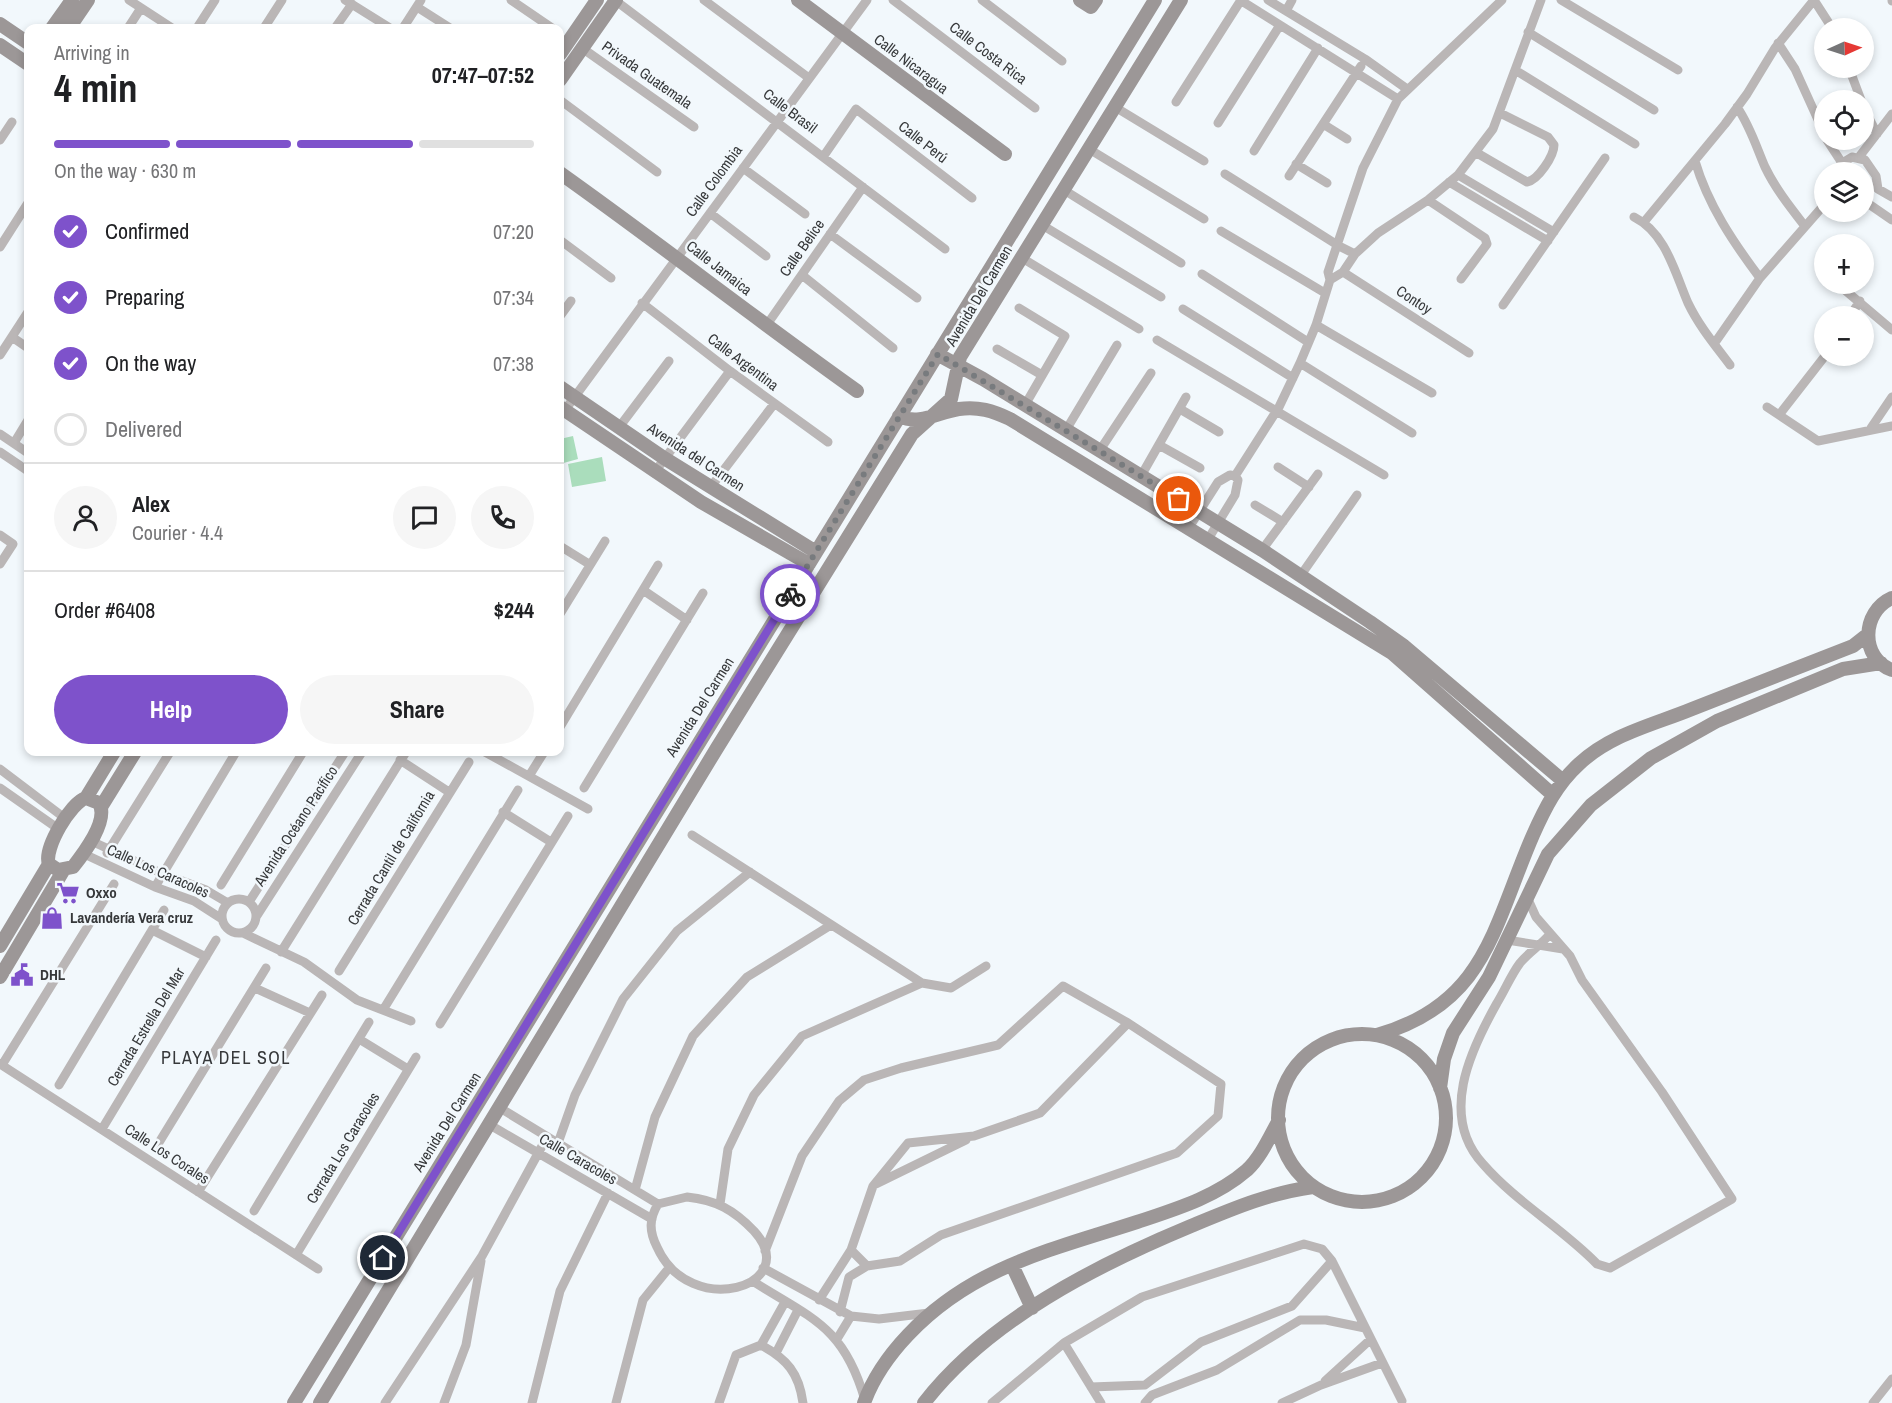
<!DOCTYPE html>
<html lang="en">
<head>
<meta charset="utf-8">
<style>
  :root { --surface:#fff; --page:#f6f6f6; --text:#202124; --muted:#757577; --line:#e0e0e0; --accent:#7e52cb }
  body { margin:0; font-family:"Archivo Narrow",sans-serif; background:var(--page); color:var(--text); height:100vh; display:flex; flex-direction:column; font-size:22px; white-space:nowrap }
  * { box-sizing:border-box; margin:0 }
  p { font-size:20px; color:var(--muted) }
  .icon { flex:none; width:33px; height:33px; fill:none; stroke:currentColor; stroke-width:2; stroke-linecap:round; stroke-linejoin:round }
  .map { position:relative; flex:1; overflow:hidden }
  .sheet { position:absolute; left:24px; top:24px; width:540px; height:732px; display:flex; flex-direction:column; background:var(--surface); border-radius:12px; box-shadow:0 3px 9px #0003 }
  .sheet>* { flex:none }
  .needle { width:39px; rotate:87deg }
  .fabs { position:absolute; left:1814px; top:18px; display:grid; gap:12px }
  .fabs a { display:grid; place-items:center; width:60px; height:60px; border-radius:50%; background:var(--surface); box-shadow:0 3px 9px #0003; font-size:30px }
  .pin { position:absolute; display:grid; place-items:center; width:51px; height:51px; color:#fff; margin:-26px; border:3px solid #fff; border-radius:50%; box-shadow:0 2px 6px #0007 }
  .courier { position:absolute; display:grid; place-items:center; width:60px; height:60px; margin:-30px; border:4px solid #7e52cb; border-radius:50%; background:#fff; color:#222; box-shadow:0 2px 8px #0007 }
  .head em { font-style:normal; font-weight:800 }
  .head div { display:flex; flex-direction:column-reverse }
  .head { display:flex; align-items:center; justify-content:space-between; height:102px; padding:0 30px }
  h1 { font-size:39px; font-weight:800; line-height:45px }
  .bar { display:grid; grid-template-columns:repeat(4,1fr); gap:9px 6px; align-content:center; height:72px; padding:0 30px }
  .bar i { height:8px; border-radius:4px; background:var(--line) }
  .bar .current { background:var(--accent) }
  .bar p { grid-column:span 4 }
  .line { display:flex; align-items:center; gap:15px; padding:0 30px; border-top:2px solid var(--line) }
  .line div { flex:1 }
  .round { display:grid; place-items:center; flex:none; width:63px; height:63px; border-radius:32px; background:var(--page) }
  ol { padding:0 30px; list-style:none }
  li { display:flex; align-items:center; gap:18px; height:66px }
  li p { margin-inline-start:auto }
  li .icon { padding:6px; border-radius:50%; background:var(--accent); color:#fff; stroke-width:4 }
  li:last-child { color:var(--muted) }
  li i { width:33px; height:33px; border:3px solid var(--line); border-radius:50% }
  .button { display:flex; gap:12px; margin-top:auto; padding:12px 30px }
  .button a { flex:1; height:69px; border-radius:36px; background:var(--accent); color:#fff; font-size:24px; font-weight:800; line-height:69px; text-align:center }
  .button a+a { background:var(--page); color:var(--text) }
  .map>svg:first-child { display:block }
</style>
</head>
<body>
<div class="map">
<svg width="1892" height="1403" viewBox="0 0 1892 1403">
  <rect width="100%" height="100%" fill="#f2f8fc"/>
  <path fill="#aaddbc" d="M573,436L578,459L560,464V439Z
    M602,457L606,481L572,487L568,464Z"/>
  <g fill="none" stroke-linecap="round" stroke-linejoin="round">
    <path stroke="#bab6b6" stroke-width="9" d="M129,0L172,28
      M345,0L390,28
      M511,0L552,28
      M704,0L809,78
      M893,0L1035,108
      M982,0L1062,61
      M1240,0L1398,99
      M1268,0L1365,59L1407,89
      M1561,0L1678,70
      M1892,0V1
      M616,1L945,249
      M417,7L450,28
      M1286,11L1292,0
      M128,28L141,8
      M197,28L215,0
      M264,28L282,0
      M335,28L352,4
      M403,28L421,0
      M1528,32L1654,110
      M1778,43L1795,69L1824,133
      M582,48L694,127
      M1849,68L1861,100
      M1515,70L1635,144
      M560,100L657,172
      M1176,102L1241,0
      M1863,106L1877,134
      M1115,107L1204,161
      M1737,107C1750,126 1756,146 1765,167C1775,188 1790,207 1804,225
      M1218,123L1280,25
      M1323,124L1347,139
      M0,140L12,122
      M1827,140L1842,163
      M1089,149L1204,219
      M1254,151L1318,48
      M1477,153L1527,182C1538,180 1554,156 1554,145L1548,137L1500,113
      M823,157L856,109L972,198
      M1859,157L1892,114
      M1695,161C1708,205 1733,242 1760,278
      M1296,164L1327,183
      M743,168L805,214
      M1837,172L1842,163L1852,157L1865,160L1876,176L1878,189L1892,197
      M1225,174L1339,246L1355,254
      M1458,175L1554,232
      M1289,176L1361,66
      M1449,182L1548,241
      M1064,190L1181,263
      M1428,200L1485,238L1487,244L1461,279
      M1863,200L1892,220
      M710,213L766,256
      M1634,217C1666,233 1675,273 1688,303C1699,326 1715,345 1730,365
      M1644,222L1725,124L1747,94L1775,48L1814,0L1832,28
      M1042,225L1161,297
      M1221,231L1325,293
      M830,234L917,298
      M560,240L611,278
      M0,247L28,203
      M1022,258L1139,329
      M1343,272L1469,353
      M1202,274L1308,342
      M802,275L893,348
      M1330,280L1328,272L1363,168L1398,99L1502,0
      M1846,291L1892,330
      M642,303L730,371L828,442
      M1503,305L1605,158
      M1019,308L1065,336L1025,405
      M1183,309L1293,378
      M560,316L571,301
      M1850,316L1860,301
      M1316,325L1432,393
      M766,326L863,187
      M12,337L28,348
      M1157,340L1384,475
      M1714,344L1760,278L1824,205
      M997,349L1042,375
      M0,355L28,312
      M1300,363L1412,433
      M1767,407L1818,441L1892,426
      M1180,409L1219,432
      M565,410L867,0
      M1779,415L1825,356
      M620,426L669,361
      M1871,428L1892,397
      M1066,430L1117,345
      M0,434L28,453
      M14,443L28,420
      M1159,445L1200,468
      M1100,450L1151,373
      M0,452L28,471
      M1278,467L1309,487
      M654,473L730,371
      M1141,476L1186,397
      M1235,476L1279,407L1300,363L1316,325L1330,280L1343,272L1355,254L1378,233L1428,200L1458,175L1493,129L1541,0
      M710,488L774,404
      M1255,505L1283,522
      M1188,529L1218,482L1230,475L1235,476
      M0,535L13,544L0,564
      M1207,541L1235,495L1238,480L1235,476
      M560,546L589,564
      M1262,550L1318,474
      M1301,575L1357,495
      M643,590L687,620
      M560,614L605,541
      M560,727L658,565
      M485,752L588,809
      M400,760L449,792
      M0,769L66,819
      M529,776L544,752
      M0,788L60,830
      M584,788L703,593
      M503,812L551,842
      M692,835L922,983
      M89,840L161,873L206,890L228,903
      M82,853L155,887L194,901L222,919
      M107,853L170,752
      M221,885L303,752
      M155,887L236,752
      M1527,897L1536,917L1570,956L1582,980L1662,1092L1732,1199L1610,1268L1597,1264C1562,1228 1516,1202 1483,1164C1439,1116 1470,1051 1497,1003C1505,990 1511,975 1520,963C1529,952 1541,945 1550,934
      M222 916a17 17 0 1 1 34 0a17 17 0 1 1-34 0Z
      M249,902L345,752
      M256,917L362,752
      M152,930L206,957
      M243,933L304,962L357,1000L411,1021
      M1507,940L1563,949
      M281,952L406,752
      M339,971L469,762
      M255,988L310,1013
      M383,1010L518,790
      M440,1024L568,816
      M359,1039L408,1069
      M0,1064L318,1269
      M2,1065L114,884
      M59,1085L164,910
      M500,1108L658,1204
      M490,1125L652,1219
      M102,1129L216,940
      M558,1143L575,1095L623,999L677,931L750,872
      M155,1149L266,968
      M876,1184L966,1140
      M635,1190L655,1117L693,1036L747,977L831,925
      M198,1192L322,995
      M687,1197C716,1200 734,1210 754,1231C804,1286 690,1321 657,1247C649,1231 649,1219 658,1204Z
      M720,1204L728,1149L754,1095L802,1036L922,983L951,988L986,966
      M254,1211L369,1022
      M765,1251L802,1156L839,1101L864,1080L901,1068L998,1045L1063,986L1128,1023L1221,1084L1218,1116L1177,1153L941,1235L900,1261L867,1266L851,1250L873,1186L908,1143L974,1136L1040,1113L1128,1023
      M296,1255L416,1057
      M763,1268L851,1316L879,1319L929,1313
      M754,1282C813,1319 844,1327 865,1400
      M819,1300L851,1250
      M840,1312L849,1277L867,1266
      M837,1339L851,1316
      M1064,1343L1101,1403
      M761,1345L785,1302
      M776,1353L798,1310
      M1325,1381L1371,1339
      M1091,1387L1145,1385L1201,1342L1292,1306L1332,1261
      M385,1403L482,1256L547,1137
      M444,1403L466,1345L481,1261
      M532,1403L560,1291L608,1193
      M616,1403L643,1300L669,1268
      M719,1403L736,1355L761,1345C787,1359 799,1373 803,1403
      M992,1403L1064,1343L1142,1297L1304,1244L1322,1249L1332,1261L1402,1401
      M1145,1403L1152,1395L1217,1370L1300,1320H1326L1365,1328
      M1282,1403L1321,1385L1382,1363
      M1873,1403L1892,1379"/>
    <path stroke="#9c9797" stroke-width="14" d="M798,0L1005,154
      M1080,0L1091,7L1096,0
      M0,24L28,43
      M52,28L72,0
      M69,28L88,0
      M0,45L28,64
      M560,54L597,0
      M560,80L616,0
      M560,173C660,244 757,320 857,391
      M937,354L983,379L1262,550L1370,622L1404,646L1562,780
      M560,387L664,458L816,552
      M560,407L701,502L809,564
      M899,416C920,426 938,412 959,409C978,406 993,411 1010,419L1392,653L1553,795
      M1892,598C1861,612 1860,658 1892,670
      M86,798L99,803C109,820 84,853 73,867L58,870L49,864C43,849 71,802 86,798Z
      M86,798L114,752
      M101,807L135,752
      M0,946L49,864
      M0,977L63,871
      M1278 1118a84 84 0 1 1 168 0a84 84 0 1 1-168 0Z
      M1377,1035C1486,1004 1493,927 1533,835C1545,808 1557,784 1579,764C1611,734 1653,725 1692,709C1746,688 1800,667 1853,646L1867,635
      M1440,1088L1444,1059L1453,1033L1489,977L1548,854L1591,805L1651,758L1717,721L1843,669L1881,663
      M1012,1265L1032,1308
      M294,1403L1155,0
      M320,1403L717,748L912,434L951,399L960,357L1181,0
      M864,1403C873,1378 890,1354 908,1335C972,1267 1051,1250 1137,1222C1176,1209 1216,1197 1247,1170C1261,1157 1270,1136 1279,1120
      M924,1403C988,1320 1097,1265 1191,1226C1232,1209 1269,1193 1313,1187"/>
  </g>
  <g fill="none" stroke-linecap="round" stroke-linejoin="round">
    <path stroke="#787b7e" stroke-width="6" stroke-dasharray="0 10.8" d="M790,594L938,354L1179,499"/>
    <path stroke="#7e52cb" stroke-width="8" d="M383,1258L790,594"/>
  </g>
  <defs>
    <g id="supermarket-bare" transform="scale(1.8)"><path d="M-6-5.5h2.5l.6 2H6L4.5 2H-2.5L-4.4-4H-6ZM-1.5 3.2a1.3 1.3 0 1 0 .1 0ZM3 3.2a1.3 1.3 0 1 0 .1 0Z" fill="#7e52cb" stroke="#f2f8fc" stroke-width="2.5" paint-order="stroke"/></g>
    <g id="shop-bare" transform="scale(1.8)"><path d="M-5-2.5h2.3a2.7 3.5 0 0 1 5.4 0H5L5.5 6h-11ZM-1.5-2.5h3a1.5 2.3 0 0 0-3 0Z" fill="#7e52cb" stroke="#f2f8fc" stroke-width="2.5" paint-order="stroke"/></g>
    <g id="civic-bare" transform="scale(1.8)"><path d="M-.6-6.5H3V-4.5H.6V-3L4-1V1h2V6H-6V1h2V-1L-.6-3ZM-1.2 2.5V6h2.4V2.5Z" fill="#7e52cb" stroke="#f2f8fc" stroke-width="2.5" paint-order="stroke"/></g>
  </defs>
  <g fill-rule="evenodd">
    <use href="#supermarket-bare" x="68" y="893"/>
    <use href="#shop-bare" x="52" y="918"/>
    <use href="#civic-bare" x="22" y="975"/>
  </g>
  <g text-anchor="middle" stroke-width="5" stroke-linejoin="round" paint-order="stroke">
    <g font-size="15" fill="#36383a" stroke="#f2f8fc">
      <text transform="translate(988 53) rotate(37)" y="5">Calle Costa Rica</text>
      <text transform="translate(911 64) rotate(37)" y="5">Calle Nicaragua</text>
      <text transform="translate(647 75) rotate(35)" y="5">Privada Guatemala</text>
      <text transform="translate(790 111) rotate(37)" y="5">Calle Brasil</text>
      <text transform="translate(923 142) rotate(38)" y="5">Calle Perú</text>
      <text transform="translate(714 181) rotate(-54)" y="5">Calle Colombia</text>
      <text transform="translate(802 248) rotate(-55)" y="5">Calle Belice</text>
      <text transform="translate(719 268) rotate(38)" y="5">Calle Jamaica</text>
      <text transform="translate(979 296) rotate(-59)" y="5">Avenida Del Carmen</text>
      <text transform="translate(1414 300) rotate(33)" y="5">Contoy</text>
      <text transform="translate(743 362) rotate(37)" y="5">Calle Argentina</text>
      <text transform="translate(696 457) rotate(33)" y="5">Avenida del Carmen</text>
      <text transform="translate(700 707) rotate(-58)" y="5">Avenida Del Carmen</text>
      <text transform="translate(296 826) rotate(-57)" y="5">Avenida Océano Pacífico</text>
      <text transform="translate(391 858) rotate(-59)" y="5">Cerrada Cantil de California</text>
      <text transform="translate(158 871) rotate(24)" y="5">Calle Los Caracoles</text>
      <text transform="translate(146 1027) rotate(-59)" y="5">Cerrada Estrella Del Mar</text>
      <text transform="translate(447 1122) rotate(-58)" y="5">Avenida Del Carmen</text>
      <text transform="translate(343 1148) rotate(-59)" y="5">Cerrada Los Caracoles</text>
      <text transform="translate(167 1154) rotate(33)" y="5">Calle Los Corales</text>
      <text transform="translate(578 1159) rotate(30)" y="5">Calle Caracoles</text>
    </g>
    <g font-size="15" font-weight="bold" fill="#36383a" stroke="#f2f8fc" text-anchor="start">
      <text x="86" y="898">Oxxo</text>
      <text x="70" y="923">Lavandería Vera cruz</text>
      <text x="40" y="980">DHL</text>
    </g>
    <g font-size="18" letter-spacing="1.5" fill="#36383a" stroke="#f2f8fc">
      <text x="226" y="1064">PLAYA DEL SOL</text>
    </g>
  </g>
</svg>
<div class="fabs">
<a><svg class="needle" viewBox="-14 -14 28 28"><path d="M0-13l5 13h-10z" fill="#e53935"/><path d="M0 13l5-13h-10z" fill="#757577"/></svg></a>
<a><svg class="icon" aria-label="locate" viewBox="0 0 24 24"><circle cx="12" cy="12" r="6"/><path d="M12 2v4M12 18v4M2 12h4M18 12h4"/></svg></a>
<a><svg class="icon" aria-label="layers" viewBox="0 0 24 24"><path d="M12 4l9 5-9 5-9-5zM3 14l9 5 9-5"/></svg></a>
<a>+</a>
<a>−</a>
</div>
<div class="pin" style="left:1179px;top:499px;background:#ea580c"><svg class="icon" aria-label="bag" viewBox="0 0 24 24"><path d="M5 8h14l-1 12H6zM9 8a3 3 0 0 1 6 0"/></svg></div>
<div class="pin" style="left:383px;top:1258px;background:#1f2937"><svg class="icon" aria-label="home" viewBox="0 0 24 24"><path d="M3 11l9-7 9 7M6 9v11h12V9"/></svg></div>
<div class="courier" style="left:790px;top:594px"><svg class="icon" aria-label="bike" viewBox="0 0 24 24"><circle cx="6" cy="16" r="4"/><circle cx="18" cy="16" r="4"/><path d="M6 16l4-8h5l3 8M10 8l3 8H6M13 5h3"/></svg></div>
<section class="sheet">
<div class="head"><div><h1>4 min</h1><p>Arriving in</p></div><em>07:47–07:52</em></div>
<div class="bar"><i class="current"></i><i class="current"></i><i class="current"></i><i></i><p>On the way · 630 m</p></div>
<ol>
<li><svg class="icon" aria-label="check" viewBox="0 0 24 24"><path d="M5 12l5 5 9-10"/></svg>Confirmed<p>07:20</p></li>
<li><svg class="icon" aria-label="check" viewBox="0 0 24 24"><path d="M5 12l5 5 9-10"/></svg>Preparing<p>07:34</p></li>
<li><svg class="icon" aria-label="check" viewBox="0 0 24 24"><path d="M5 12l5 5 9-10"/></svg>On the way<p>07:38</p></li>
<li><i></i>Delivered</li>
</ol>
<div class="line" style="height:108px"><a class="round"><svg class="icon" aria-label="person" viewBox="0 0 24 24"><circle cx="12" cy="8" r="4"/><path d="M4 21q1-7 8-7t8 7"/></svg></a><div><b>Alex</b><p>Courier · 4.4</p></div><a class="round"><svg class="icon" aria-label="chat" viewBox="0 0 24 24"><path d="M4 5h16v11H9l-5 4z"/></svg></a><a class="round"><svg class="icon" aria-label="phone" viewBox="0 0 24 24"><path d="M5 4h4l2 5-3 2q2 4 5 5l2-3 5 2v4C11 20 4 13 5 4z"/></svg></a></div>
<div class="line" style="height:78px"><div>Order #6408</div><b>$244</b></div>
<div class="button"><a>Help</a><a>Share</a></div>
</section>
</div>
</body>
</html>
